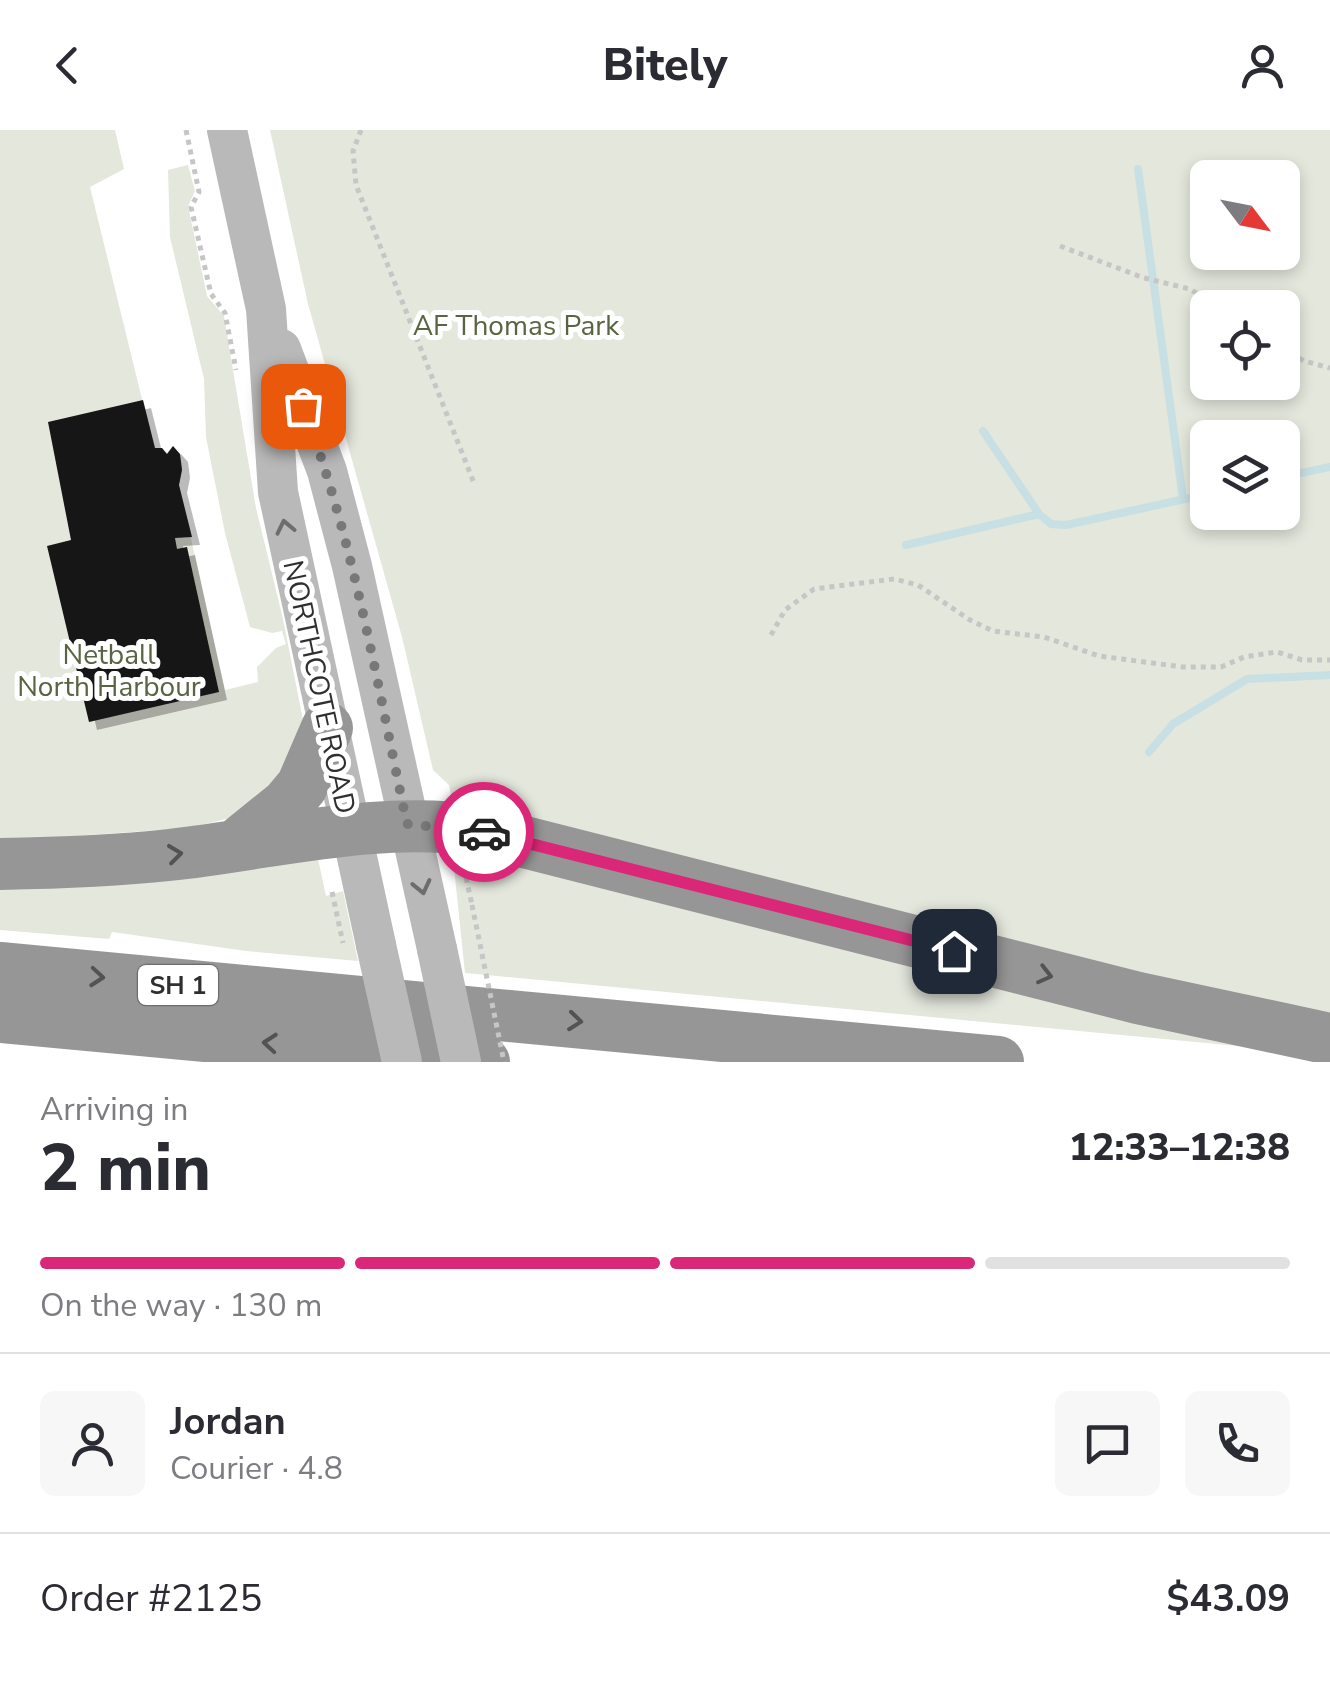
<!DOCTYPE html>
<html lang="en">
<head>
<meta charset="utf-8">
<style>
  :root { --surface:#fff; --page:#f7f7f7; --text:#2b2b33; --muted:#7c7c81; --line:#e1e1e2; --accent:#db2777 }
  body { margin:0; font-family:"Nunito Sans",sans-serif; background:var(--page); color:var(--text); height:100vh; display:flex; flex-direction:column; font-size:38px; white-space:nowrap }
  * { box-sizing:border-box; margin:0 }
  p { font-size:32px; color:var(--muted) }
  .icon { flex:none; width:55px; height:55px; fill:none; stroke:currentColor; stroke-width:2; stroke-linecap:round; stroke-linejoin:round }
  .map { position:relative; height:932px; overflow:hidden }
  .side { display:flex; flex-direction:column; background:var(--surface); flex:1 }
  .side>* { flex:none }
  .needle { width:65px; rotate:122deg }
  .tools { position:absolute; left:1190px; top:30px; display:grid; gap:20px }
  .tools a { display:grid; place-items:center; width:110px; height:110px; border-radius:15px; background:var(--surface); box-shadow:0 5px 15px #0003; font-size:50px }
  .pin { position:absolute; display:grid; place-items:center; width:85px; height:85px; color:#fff; margin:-42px; border-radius:20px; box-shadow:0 5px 15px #0006 }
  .courier { position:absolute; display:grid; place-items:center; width:100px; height:100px; margin:-50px; border:8px solid #db2777; border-radius:50%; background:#fff; color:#222; box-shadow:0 2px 12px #0007 }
  .headline em { font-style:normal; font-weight:800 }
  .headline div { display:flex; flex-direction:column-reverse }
  .headline { display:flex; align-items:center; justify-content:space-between; height:170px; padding:0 40px }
  h1 { font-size:65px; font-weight:800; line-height:75px }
  .bar { display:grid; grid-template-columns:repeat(4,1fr); gap:15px 10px; align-content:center; height:120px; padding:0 40px }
  .bar i { height:12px; border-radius:8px; background:var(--line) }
  .bar .selected { background:var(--accent) }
  .bar p { grid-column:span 4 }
  .line { display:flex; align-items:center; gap:25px; padding:0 40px; border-top:2px solid var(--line) }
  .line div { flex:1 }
  .round { display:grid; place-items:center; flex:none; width:105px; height:105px; border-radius:15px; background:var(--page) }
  header { display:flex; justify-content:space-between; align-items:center; height:130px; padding:0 40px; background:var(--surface); font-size:45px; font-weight:800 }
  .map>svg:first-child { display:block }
</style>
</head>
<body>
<header><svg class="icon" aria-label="back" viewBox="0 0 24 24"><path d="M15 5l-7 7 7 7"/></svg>Bitely<svg class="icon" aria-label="person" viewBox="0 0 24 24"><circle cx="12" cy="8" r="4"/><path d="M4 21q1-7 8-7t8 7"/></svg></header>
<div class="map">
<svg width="1330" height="932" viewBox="0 0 1330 932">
  <defs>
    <filter id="shadow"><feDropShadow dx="8" dy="8" stdDeviation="0" flood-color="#0004"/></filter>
  </defs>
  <rect width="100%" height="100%" fill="#fff"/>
  <path fill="#e4e7dc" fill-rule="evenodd" d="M0,0H115L124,39L90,57L154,318H162L167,323L173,316C184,329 183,339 179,355L225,560L258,552L257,537L276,518L286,514L282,501L272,503L250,497L225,403L206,307L204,249L170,107L168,40L188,35L195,61L188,76L207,166L224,186L256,378L283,489L303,590L281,647L234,687L190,698L0,711Z
    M270,0H1330V893L454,680L449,655L433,640L402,507L308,174ZM1208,48H1282V122H1208ZM1208,178H1282V252H1208ZM1208,308H1282V382H1208Z
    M465,718L1259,918L465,843L453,728Z
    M317,724L326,766L343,761L358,831L246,821L112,802L109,809L0,800V754Z"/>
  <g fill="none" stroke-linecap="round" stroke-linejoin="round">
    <path stroke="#c8dfe4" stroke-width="8" d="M1138,39L1183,369
      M983,301L1039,384L1051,394L1066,395L1208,364
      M1282,347L1330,337
      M906,415L1039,384
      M1149,622L1173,594L1247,549L1330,545"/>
  </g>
  <path fill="#161616" filter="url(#shadow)" d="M143,270L155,318H162L167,324L173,316L180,324L182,340L179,355L192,407L175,408L177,419L187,417L219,562L89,592L47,416L71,410L48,292Z"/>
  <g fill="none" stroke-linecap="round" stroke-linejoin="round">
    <path stroke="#c6c6c6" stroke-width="5" stroke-dasharray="5 5" stroke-linecap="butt" d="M186,0L199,62L191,77L211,164L225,183L236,240
      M361,0L353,21L356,55L474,353
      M1060,116L1144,148L1190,159L1219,178
      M1282,218L1304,231L1330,238
      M771,505L785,480L814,459L894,449L918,455L970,490L993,501L1044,507L1099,526L1183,537H1221L1244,527L1277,522L1302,530H1330
      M464,738L472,775"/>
    <path stroke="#b9b9b9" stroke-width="40" d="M227,0L266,179L278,362L376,815
      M281,219L327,341L352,436L437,819"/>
    <path stroke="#969696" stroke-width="52" d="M235,716L287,674L302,656L327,598
      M0,734C56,733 113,731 169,725C271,714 377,685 481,701L1138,868L1330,909
      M0,838L998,932
      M0,887L484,932"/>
    <path stroke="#c6c6c6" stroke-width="5" stroke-dasharray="5 5" stroke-linecap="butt" d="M332,762L343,813
      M472,775L504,932"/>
    <path stroke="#b9b9b9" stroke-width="40" d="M376,815L402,932
      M437,819L461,932"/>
  </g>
  <defs><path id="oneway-chevron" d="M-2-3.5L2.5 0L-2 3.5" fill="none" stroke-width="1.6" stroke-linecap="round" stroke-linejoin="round" transform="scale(2.5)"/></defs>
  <g stroke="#6d6d6d">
    <use href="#oneway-chevron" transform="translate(285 397) rotate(-102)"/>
    <use href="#oneway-chevron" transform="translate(422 757) rotate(77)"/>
  </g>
  <g stroke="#535353">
    <use href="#oneway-chevron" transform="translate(175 724) rotate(-7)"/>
    <use href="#oneway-chevron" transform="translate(1045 845) rotate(14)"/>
    <use href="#oneway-chevron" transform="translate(97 847) rotate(5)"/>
    <use href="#oneway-chevron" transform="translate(575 891) rotate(6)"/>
    <use href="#oneway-chevron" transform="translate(270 913) rotate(-175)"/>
  </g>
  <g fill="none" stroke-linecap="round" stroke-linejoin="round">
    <path stroke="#787878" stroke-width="10" stroke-dasharray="0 18" d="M303,276C354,411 377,554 407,694L484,702"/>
    <path stroke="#db2777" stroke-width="12" d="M484,702L954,821"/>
  </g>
  <g text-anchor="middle" stroke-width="10" stroke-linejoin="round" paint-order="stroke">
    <rect fill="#fff" stroke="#6d6d6d" stroke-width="2.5" x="138" y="835" width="80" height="40" rx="8"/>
    <g font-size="25" font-weight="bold" fill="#2f2f2f">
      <text x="178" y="864">SH 1</text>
    </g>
    <g font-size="28" fill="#596542" stroke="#fff">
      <text x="516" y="205">AF Thomas Park</text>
      <text x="109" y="534">Netball<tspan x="109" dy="32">North Harbour</tspan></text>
    </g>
    <g font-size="28" fill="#2f2f2f" stroke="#fff">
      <text transform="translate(320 557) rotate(78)" y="10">NORTHCOTE ROAD</text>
    </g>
  </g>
</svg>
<div class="tools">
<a><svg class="needle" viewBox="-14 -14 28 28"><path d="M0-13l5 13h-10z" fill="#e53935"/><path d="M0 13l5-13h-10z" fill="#7c7c81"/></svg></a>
<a><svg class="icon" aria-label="locate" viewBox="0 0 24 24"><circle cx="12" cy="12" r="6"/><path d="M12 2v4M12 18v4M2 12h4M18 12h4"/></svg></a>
<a><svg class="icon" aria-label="layers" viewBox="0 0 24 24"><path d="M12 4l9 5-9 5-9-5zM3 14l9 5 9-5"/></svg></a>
</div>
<div class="pin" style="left:303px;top:276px;background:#ea580c"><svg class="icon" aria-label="bag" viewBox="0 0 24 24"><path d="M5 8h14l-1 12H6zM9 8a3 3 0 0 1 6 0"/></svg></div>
<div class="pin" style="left:954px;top:821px;background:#1f2937"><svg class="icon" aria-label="home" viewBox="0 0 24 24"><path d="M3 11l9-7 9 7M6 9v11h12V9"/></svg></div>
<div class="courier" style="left:484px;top:702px"><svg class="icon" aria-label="car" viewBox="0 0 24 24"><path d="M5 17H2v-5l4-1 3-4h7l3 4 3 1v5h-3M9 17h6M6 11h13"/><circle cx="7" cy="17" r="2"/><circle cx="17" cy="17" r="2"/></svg></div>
</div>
<section class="side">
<div class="headline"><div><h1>2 min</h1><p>Arriving in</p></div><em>12:33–12:38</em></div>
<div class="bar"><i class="selected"></i><i class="selected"></i><i class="selected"></i><i></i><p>On the way · 130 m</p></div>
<div class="line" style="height:180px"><a class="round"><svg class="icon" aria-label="person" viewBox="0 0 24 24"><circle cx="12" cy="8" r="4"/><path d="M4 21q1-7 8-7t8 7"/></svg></a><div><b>Jordan</b><p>Courier · 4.8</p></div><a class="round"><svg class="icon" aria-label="chat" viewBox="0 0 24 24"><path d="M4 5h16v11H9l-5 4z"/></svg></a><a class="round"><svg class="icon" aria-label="phone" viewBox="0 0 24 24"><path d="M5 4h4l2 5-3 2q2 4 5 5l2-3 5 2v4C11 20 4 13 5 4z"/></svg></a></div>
<div class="line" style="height:130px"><div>Order #2125</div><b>$43.09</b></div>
</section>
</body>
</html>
